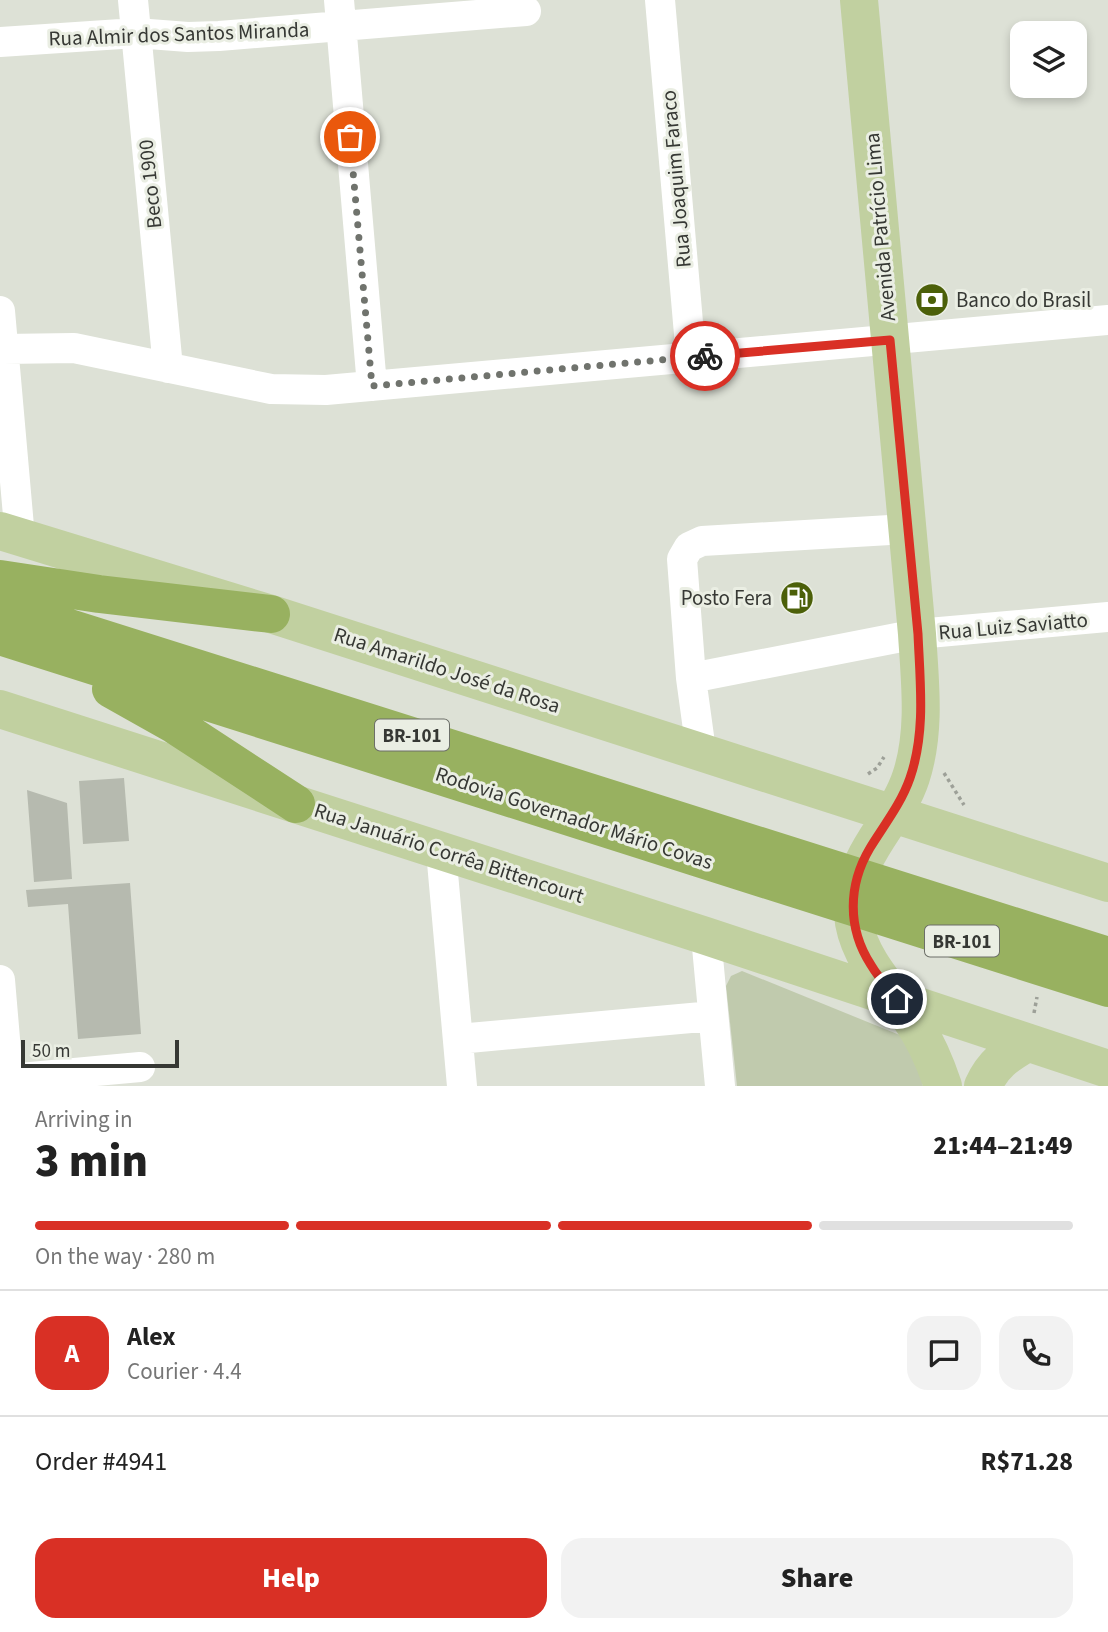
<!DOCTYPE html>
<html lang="en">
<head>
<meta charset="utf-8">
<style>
  :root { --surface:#fff; --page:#f2f2f2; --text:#222; --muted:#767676; --line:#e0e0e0; --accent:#d93025 }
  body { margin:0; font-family:"Source Sans 3",sans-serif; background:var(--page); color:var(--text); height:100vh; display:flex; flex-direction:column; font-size:26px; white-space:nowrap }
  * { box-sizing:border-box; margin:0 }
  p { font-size:23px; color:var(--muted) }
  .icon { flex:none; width:38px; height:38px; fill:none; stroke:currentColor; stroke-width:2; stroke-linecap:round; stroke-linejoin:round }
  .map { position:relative; height:1086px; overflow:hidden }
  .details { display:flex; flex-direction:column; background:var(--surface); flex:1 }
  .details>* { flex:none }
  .controls { position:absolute; left:1010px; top:21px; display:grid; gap:14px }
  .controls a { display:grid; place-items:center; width:77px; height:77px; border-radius:14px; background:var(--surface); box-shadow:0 4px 10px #0003; font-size:35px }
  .scale { position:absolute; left:21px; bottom:18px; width:158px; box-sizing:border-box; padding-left:7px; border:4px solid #363834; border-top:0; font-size:19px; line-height:24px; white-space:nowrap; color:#363834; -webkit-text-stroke:5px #eaeee3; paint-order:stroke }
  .pin { position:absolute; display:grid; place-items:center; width:60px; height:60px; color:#fff; margin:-30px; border:4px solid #fff; border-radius:50%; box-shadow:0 2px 7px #0007 }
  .courier { position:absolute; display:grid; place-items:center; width:70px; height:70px; margin:-35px; border:5px solid #d93025; border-radius:50%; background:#fff; color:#222; box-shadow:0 2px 9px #0007 }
  .headline em { font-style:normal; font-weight:800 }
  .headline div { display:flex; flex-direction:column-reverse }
  .headline { display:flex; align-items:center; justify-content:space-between; height:119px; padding:0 35px }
  h1 { font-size:46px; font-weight:800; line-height:52px }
  .bar { display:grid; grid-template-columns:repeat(4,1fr); gap:10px 7px; align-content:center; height:84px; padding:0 35px }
  .bar i { height:9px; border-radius:5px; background:var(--line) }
  .bar .on { background:var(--accent) }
  .bar p { grid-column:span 4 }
  .line { display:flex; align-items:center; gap:18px; padding:0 35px; border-top:2px solid var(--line) }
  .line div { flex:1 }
  .round { display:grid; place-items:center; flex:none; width:74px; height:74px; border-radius:21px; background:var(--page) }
  .action { display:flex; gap:14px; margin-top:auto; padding:14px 35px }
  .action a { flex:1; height:80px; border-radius:21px; background:var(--accent); color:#fff; font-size:28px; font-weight:800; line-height:80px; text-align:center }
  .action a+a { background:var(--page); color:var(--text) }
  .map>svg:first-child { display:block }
</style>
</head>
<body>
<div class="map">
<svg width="1108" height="1086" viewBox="0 0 1108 1086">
  <rect width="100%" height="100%" fill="#dde1d6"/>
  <path fill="#c0caad" d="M742,971L912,1040L923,1086H737L726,986L731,976Z"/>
  <path fill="#b6baaf" d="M124,778L129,841L83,844L79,781Z
    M27,790L67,803L72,879L34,882Z
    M130,883L141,1034L78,1039L68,904L28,907L26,890Z"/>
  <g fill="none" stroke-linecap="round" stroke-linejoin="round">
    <path stroke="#9da098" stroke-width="3.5" stroke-dasharray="3.5 3.5" stroke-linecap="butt" d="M944,773L964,805
      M868,774L877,768L884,757
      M1034,1013L1037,997"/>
    <path stroke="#fff" stroke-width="30" d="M133,0L168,368
      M339,0L372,386
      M660,0L691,357
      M0,42L136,33L188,37L219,36L526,11
      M0,311L20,538
      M3,349L74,348L271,389L326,390L1108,320
      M691,678L682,559L689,547L702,541L907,529
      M701,751L691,678L917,634L1108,617
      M441,851L462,1086
      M706,936L720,1086
      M0,980L9,1086
      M458,1039L713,1016
      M9,1079L140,1067"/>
    <path stroke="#c1d0a0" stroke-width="38" d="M859,0L917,634C920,682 926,731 911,777C896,823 855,851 854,902C854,909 853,917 854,923C861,961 889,988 911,1019C925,1039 935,1062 943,1086
      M0,531L271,614L1108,883
      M0,709L706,936L1108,1069
      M983,1086C993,1064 1006,1055 1027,1043"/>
    <path stroke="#98b160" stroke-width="38" d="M0,579L99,594L271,614
      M0,606L1108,956
      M0,636L1108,988
      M111,689L175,725L296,804"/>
  </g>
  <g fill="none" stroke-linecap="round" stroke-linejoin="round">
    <path stroke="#70736d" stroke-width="7" stroke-dasharray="0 12.6" d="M350,137L372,386L705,356"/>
    <path stroke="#d93025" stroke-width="9" d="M705,356L890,340L918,634C920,682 926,732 910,778C901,804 884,825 870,848C848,885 847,928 871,965C878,977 888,988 897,999"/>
  </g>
  <defs>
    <g id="bank-disc" transform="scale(1.75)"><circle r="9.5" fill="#4c6009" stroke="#eaeee3"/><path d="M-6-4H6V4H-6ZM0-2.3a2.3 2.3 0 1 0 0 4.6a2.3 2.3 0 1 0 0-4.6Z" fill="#fff"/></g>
    <g id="fuel-disc" transform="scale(1.75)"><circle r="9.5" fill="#4c6009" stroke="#eaeee3"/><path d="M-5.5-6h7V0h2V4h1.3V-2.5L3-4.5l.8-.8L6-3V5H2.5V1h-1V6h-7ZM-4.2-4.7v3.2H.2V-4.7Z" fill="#fff"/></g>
  </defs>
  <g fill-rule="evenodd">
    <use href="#bank-disc" x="932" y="300"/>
    <use href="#fuel-disc" x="797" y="598"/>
  </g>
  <g text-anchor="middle" stroke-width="6" stroke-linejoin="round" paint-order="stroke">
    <g fill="#eaeee3" stroke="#6c6f68" stroke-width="2">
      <rect x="375" y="719.5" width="74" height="31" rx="5"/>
      <rect x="925" y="925.5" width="74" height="31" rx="5"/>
    </g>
    <g font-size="19" font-weight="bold" fill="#363834">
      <text x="412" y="742">BR-101</text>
      <text x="962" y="948">BR-101</text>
    </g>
    <g font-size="21" fill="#363834" stroke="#eaeee3">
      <text transform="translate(179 34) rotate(-2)" y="7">Rua Almir dos Santos Miranda</text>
      <text transform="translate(676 179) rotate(-95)" y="7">Rua Joaquim Faraco</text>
      <text transform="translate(150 184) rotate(-96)" y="7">Beco 1900</text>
      <text transform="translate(880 227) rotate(-95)" y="7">Avenida Patrício Lima</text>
      <text transform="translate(1013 626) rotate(-5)" y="7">Rua Luiz Saviatto</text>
      <text transform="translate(447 670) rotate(18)" y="7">Rua Amarildo José da Rosa</text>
      <text transform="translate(574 818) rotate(18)" y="7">Rodovia Governador Mário Covas</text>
      <text transform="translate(449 853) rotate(18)" y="7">Rua Januário Corrêa Bittencourt</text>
    </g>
    <g font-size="21" fill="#363834" stroke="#eaeee3" text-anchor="start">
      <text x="956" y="307">Banco do Brasil</text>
      <text x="772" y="605" text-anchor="end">Posto Fera</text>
    </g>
  </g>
</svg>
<div class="controls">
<a><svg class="icon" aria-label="layers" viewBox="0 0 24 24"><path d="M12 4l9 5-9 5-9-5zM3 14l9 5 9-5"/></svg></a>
</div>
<div class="scale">50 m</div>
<div class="pin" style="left:350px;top:137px;background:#ea580c"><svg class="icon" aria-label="bag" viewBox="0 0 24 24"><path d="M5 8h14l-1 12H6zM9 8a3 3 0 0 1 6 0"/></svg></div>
<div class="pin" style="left:897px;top:999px;background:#1f2937"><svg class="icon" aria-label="home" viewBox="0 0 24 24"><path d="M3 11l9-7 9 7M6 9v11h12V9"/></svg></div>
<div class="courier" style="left:705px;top:356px"><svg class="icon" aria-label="bike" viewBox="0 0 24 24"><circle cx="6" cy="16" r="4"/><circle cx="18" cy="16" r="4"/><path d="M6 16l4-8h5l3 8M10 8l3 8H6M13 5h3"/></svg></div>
</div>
<section class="details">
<div class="headline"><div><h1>3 min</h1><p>Arriving in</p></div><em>21:44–21:49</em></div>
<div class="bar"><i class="on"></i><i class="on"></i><i class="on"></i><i></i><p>On the way · 280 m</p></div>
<div class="line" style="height:126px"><b class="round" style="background:var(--accent);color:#fff">A</b><div><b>Alex</b><p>Courier · 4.4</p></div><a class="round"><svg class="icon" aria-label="chat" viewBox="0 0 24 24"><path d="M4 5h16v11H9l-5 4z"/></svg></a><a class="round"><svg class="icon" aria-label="phone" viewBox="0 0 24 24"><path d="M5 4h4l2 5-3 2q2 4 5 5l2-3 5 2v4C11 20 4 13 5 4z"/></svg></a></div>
<div class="line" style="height:91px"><div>Order #4941</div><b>R$71.28</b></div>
<div class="action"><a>Help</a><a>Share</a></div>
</section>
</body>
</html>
